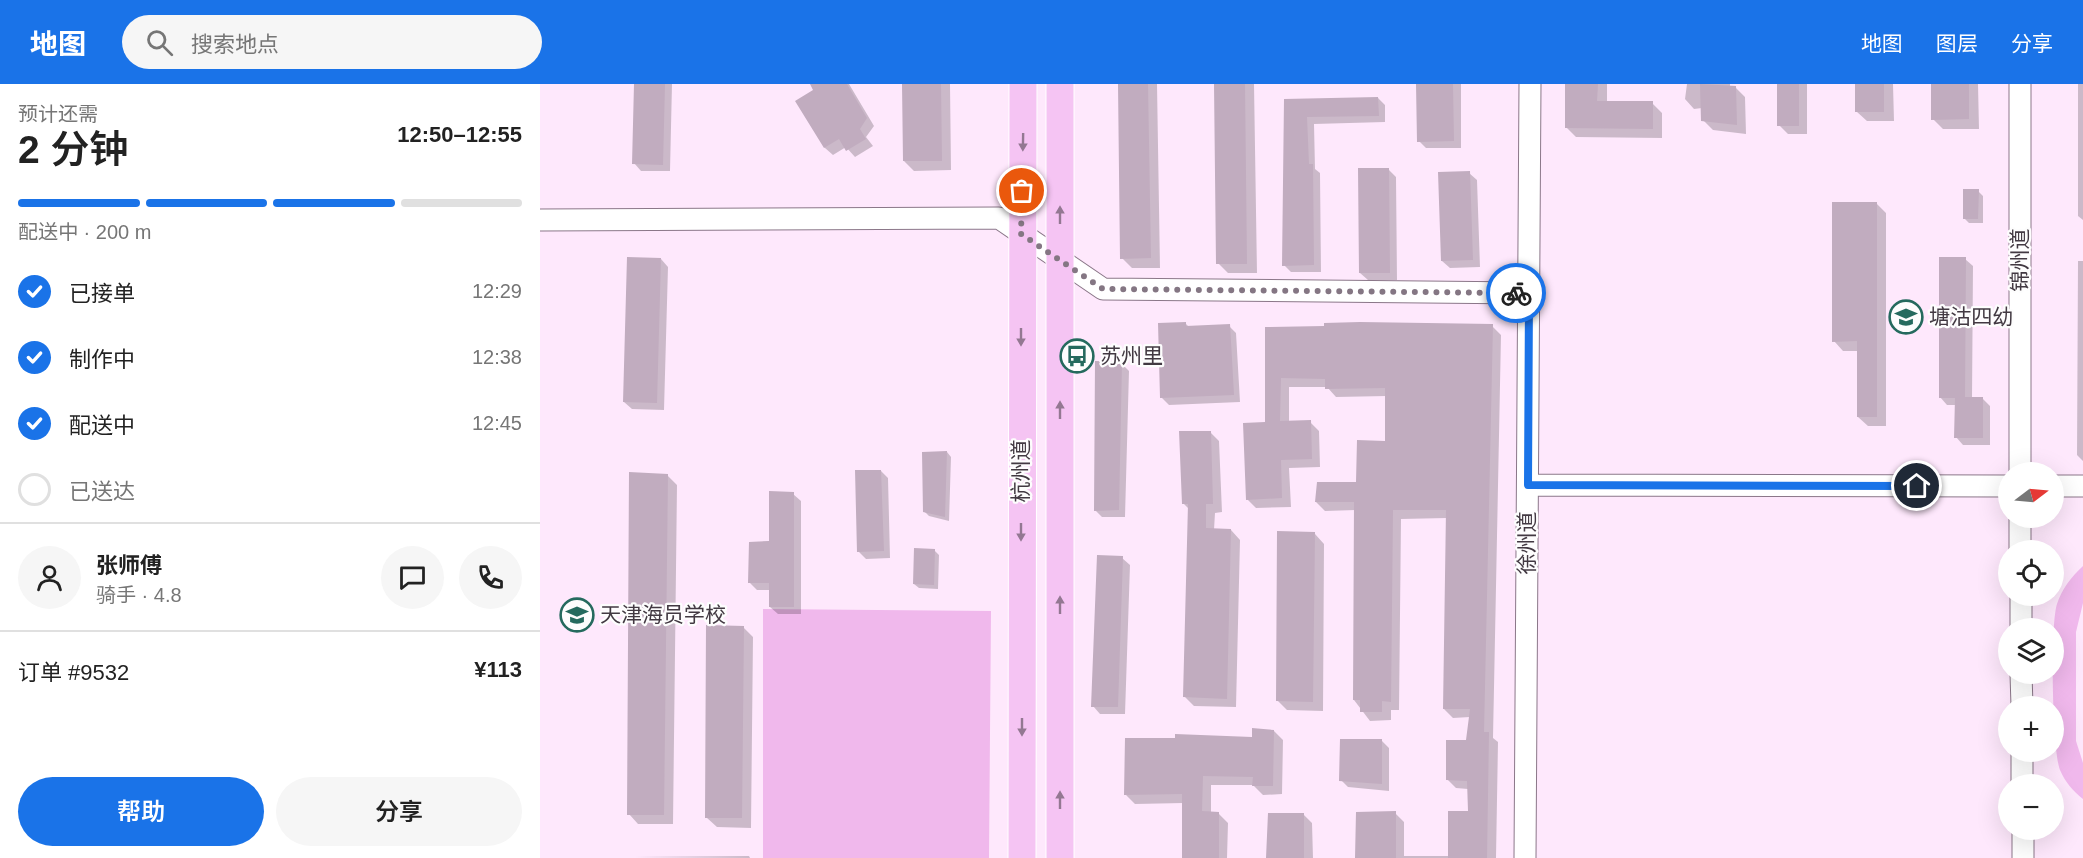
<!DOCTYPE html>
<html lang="zh">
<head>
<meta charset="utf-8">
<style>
  :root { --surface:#fff; --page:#f6f6f6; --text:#222; --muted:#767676; --line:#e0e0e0; --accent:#1a73e8 }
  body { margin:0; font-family:Arial,"Noto Sans SC",sans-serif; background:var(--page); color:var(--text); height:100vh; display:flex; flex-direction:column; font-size:22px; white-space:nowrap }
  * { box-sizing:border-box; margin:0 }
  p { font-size:20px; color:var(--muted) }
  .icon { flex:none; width:33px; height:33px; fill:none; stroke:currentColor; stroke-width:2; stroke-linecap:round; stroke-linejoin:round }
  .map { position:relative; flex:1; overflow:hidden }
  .details { display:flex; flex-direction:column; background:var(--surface); width:540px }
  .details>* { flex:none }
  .needle { width:39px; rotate:74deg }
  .buttons { position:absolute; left:1458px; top:378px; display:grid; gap:12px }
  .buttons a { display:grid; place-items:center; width:66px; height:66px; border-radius:50%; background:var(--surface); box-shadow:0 6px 24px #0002; font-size:30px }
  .pin { position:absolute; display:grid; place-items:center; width:51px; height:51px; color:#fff; margin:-26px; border:3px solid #fff; border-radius:50%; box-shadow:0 2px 6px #0007 }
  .courier { position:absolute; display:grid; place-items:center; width:60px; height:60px; margin:-30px; border:4px solid #1a73e8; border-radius:50%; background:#fff; color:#222; box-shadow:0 2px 8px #0007 }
  .head em { font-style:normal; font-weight:600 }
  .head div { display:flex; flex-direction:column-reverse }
  .head { display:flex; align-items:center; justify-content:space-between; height:102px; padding:0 18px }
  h1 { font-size:39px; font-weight:600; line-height:45px }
  .bar { display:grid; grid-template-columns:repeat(4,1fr); gap:9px 6px; align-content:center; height:72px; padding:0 18px }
  .bar i { height:8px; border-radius:4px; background:var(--line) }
  .bar .current { background:var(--accent) }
  .bar p { grid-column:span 4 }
  .line { display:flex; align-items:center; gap:15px; padding:0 18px; border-top:2px solid var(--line) }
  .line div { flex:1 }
  .round { display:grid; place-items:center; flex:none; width:63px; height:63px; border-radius:32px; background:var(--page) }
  ol { padding:0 18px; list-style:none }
  li { display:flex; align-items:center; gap:18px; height:66px }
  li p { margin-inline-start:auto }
  li .icon { padding:6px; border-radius:50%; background:var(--accent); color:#fff; stroke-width:4 }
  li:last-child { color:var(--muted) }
  li i { width:33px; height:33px; border:3px solid var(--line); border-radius:50% }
  .action { display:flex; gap:12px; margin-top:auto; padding:12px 18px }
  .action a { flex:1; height:69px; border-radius:36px; background:var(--accent); color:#fff; font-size:24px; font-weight:600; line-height:69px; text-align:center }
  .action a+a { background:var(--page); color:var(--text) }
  header { display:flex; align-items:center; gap:36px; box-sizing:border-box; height:84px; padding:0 30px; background:var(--accent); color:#fff }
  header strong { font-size:28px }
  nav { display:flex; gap:33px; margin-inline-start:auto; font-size:21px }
  .search { width:420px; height:54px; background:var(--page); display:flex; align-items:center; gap:15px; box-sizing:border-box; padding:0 21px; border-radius:33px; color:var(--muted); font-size:22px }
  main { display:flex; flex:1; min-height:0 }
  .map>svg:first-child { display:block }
</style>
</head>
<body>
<header>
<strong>地图</strong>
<div class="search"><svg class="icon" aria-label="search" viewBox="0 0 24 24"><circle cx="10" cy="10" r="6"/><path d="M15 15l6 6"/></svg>搜索地点</div>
<nav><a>地图</a><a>图层</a><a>分享</a></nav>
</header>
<main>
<section class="details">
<div class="head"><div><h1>2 分钟</h1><p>预计还需</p></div><em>12:50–12:55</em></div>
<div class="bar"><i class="current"></i><i class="current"></i><i class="current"></i><i></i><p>配送中 · 200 m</p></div>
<ol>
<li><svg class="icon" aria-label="check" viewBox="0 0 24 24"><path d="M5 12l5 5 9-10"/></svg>已接单<p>12:29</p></li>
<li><svg class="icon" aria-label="check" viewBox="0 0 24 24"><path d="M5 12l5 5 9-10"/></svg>制作中<p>12:38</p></li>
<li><svg class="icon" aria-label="check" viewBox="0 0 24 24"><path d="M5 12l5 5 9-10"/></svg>配送中<p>12:45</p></li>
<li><i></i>已送达</li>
</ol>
<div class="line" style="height:108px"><a class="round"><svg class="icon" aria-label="person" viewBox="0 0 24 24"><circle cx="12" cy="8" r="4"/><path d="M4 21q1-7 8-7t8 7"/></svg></a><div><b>张师傅</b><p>骑手 · 4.8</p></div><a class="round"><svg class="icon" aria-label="chat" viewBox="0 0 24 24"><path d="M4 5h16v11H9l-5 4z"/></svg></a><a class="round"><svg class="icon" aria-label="phone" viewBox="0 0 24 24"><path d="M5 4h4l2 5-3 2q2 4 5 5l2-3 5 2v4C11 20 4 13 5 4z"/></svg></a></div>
<div class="line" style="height:78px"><div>订单 #9532</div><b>¥113</b></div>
<div class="action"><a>帮助</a><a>分享</a></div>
</section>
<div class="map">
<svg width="1543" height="774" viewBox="0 0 1543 774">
  <rect width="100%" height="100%" fill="#fee8fc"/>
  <path fill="#f0b8ec" d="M1543,482V519L1536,548V657L1543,679V715C1533,707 1525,698 1520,686C1512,666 1510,541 1517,520C1522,505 1531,493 1543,482Z
    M223,525L451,527L449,774H223Z"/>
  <path fill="#0003" d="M96,0H132L130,87H101L94,79Z
    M271,0H309L334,42L326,53L333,62L315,73L306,63L293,71L285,64L257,17L275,6Z
    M364,0H410L411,86L374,87L364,77Z
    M579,0H617L620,184H592L582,174Z
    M675,0H714L717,189H688L678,179Z
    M877,0H921V64H886L879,57Z
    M1026,0H1067V18L1112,19L1122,29V54L1036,53L1026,43Z
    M1147,0H1190V4L1195,3L1205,13L1206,50L1173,46L1163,36L1162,24L1154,25L1145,15Z
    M1239,0H1267V50H1248L1239,41Z
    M1317,0H1353L1354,37H1327L1317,28Z
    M1393,0H1438L1439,45H1403L1393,35Z
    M1538,0H1543V136L1538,132Z
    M838,14L845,21V38L774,40L775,85L780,89L781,188H751L744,181L745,16Z
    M849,86L856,93L857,196H828L820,189Z
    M929,89L937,96L940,183L910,184L902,177Z
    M1438,107L1443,112V139H1429L1424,134Z
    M1336,119L1346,129V342H1328L1318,333V267H1303L1294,257Z
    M121,175L128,183L124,326L92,325L84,318Z
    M1425,175L1433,182L1432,315H1443L1450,322V361H1423L1416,353V321H1407L1400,313Z
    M1538,177H1543V377L1537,371Z
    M646,240L650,244L689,242L696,249L700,318L629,321L621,313Z
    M952,242L961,251L953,654L958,658L956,774H817L855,729L864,738V772H910L929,729L928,705L916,704L907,695L928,657L930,633L913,634L904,625L907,434L861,435L859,626H851V636L830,637L814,616L816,426L785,427L776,418L817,400L847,358V312L796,313L787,303H749V338H770L779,347L780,383L749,384L751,423L716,424L707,415L727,339V244Z
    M581,279L589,287L585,433H562L555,426Z
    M670,348L679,357L682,428L675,429L674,446H691L700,456L696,623L654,622L645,613L649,425L643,419Z
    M407,368L411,373L409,437L389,432L384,427Z
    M341,387L348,394L350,474L326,475L318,467Z
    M127,391L137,401L133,740H98L89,730Z
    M253,410L261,417V530H238L230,523L231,506H217L210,499Z
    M775,450L784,460L783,627L747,626L737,616Z
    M394,466L399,471L398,505L379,504L374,500Z
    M582,474L590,481L585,630H560L553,622Z
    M203,543L213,553L211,744L177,743L167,734Z
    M734,647L743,656L742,710L723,711L713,701H671V729L679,730L688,739L687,774H644V719L595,720L586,711Z
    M842,657L849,664V707L808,703L801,696Z
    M763,730L772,739L773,774H727Z
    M209,772L210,774L94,773Z"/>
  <path fill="#c1acbf" d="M94,0H125L123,81L92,80Z
    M270,0H307L327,34L320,45L326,55L306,67L299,55L284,64L255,17L273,6Z
    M362,0H401L402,77H363Z
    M578,0H608L611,174L580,175Z
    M674,0H705L707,180H676Z
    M876,0H913L914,57L877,58Z
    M1025,0H1058L1057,17H1113V45L1025,44Z
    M1160,0L1196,2L1197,41L1161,37Z
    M1237,0H1259V42H1237Z
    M1315,0H1344V28H1315Z
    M1391,0H1429V35L1391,36Z
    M838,13L839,32L767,33L769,80H773L774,181L742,182L744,15Z
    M818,84H849L850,189H819Z
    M930,87L933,176L901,177L898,88Z
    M1423,105H1439L1438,135H1423Z
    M1292,118H1337V333H1317V257L1292,258Z
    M87,173L121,174L117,319L83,318Z
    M1399,173H1426L1425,313H1443V354H1414L1415,314H1399Z
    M646,238V242L690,240L694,311L620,314L618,239Z
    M820,238L953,240L944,648H949L947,774H908V727H928L927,697L906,696V656H926L930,625H903L906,426H853L851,618L842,617V628H820V616H813L814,418H775L777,398H816L817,356L845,357V304L785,305V295L741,294L740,337L771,336L772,375L741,376L742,414L706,416L703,339L725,338V243L784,242V239Z
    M555,277L582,278L579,426L554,427Z
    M639,347H671L673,420H666V444L691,445L687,615L643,613L648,420H642Z
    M407,367L405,433L383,428L382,368Z
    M315,386H341L344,467L317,468Z
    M89,388L128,390L124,731H87Z
    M229,407L254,408V523H229V499H208L209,458L229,457Z
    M737,447L775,448L773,618L736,617Z
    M374,464L395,465L394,501L373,500Z
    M557,471L583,472L578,623H551Z
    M166,541L204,542L202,734H165Z
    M712,644L734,646L733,702H712L713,693L663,692L662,727L679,728V774H642V710L584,711L585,654H635V650L712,653Z
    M800,655H842V700L799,697Z
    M856,727V774H815L816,728Z
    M728,729H764V774H726Z"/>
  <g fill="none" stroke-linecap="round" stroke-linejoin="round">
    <g stroke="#8b7789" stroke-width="23">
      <path id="minor" d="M0,136L459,134L563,205L989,209
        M1480,388V0
        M988,401L1468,402
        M1514,402H1543
        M1480,434V466
        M1481,512V544
        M1481,590L1482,622
        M1482,668V700
        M1483,746V774
        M985,774L990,0"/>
    </g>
    <g stroke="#fff" stroke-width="29">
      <path id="major" d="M482,774L483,0
        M520,774V0"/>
    </g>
    <use href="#minor" stroke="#fff" stroke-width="21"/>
    <use href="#major" stroke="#f5c4f3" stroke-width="27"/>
  </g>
  <defs><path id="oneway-solid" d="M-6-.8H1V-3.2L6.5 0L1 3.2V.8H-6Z" transform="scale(1.5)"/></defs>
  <g fill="#937892">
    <use href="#oneway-solid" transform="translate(483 58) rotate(91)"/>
    <use href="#oneway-solid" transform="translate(520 131) rotate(-90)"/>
    <use href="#oneway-solid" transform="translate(481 253) rotate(90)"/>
    <use href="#oneway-solid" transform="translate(520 326) rotate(-90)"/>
    <use href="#oneway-solid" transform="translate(481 448) rotate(90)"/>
    <use href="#oneway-solid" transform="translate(520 521) rotate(-90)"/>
    <use href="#oneway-solid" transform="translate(482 643) rotate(90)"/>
    <use href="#oneway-solid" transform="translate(520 716) rotate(-90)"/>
  </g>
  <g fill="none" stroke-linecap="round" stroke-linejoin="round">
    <path stroke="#847683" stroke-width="6" stroke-dasharray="0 10.8" d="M482,107L481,150L563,205L976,209"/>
    <path stroke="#1a73e8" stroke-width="8" d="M976,209H989L988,401L1377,402"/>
  </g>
  <defs>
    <g id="school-ring" transform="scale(1.725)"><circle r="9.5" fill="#fdfdfd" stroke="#256a5e" stroke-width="1.5"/><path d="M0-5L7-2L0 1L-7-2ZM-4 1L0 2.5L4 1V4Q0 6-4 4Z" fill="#256a5e"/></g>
    <g id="bus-ring" transform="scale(1.725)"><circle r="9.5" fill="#fdfdfd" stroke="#256a5e" stroke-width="1.5"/><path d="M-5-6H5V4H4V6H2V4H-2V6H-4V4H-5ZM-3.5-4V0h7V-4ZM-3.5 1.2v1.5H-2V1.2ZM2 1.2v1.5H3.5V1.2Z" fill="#256a5e"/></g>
    <g id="university-ring" transform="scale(1.725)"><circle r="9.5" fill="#fdfdfd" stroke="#256a5e" stroke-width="1.5"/><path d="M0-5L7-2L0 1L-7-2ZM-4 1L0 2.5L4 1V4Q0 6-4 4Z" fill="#256a5e"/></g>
  </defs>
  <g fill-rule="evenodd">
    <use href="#school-ring" x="1366" y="233"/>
    <use href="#bus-ring" x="537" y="272"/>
    <use href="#university-ring" x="37" y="531"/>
  </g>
  <g text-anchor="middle" stroke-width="4.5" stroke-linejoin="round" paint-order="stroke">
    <g font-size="21" fill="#423942" stroke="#fdfdfd">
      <text transform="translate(1480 176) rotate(-90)" y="7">锦州道</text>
      <text transform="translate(481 387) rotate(-90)" y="7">杭州道</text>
      <text transform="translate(987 459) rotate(-90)" y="7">徐州道</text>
    </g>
    <g font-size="21" fill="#423942" stroke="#fdfdfd" text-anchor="start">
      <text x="1389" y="240">塘沽四幼</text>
      <text x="560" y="279">苏州里</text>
      <text x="60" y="538">天津海员学校</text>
    </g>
  </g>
</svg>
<div class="buttons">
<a><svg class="needle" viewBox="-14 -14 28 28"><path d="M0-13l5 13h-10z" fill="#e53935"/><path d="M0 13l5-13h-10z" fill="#767676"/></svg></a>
<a><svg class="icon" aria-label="locate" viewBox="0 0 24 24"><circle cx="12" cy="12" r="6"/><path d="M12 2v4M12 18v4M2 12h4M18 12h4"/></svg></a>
<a><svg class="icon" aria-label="layers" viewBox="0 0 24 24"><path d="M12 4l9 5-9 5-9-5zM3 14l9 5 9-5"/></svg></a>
<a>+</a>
<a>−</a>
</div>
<div class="pin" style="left:482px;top:107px;background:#ea580c"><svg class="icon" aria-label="bag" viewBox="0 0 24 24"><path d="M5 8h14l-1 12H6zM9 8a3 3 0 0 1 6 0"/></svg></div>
<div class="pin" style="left:1377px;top:402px;background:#1f2937"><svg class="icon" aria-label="home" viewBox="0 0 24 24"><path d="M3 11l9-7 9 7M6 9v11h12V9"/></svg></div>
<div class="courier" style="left:976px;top:209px"><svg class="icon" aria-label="bike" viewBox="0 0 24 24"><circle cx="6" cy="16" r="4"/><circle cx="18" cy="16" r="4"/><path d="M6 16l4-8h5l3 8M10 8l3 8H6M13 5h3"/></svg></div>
</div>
</main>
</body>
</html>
